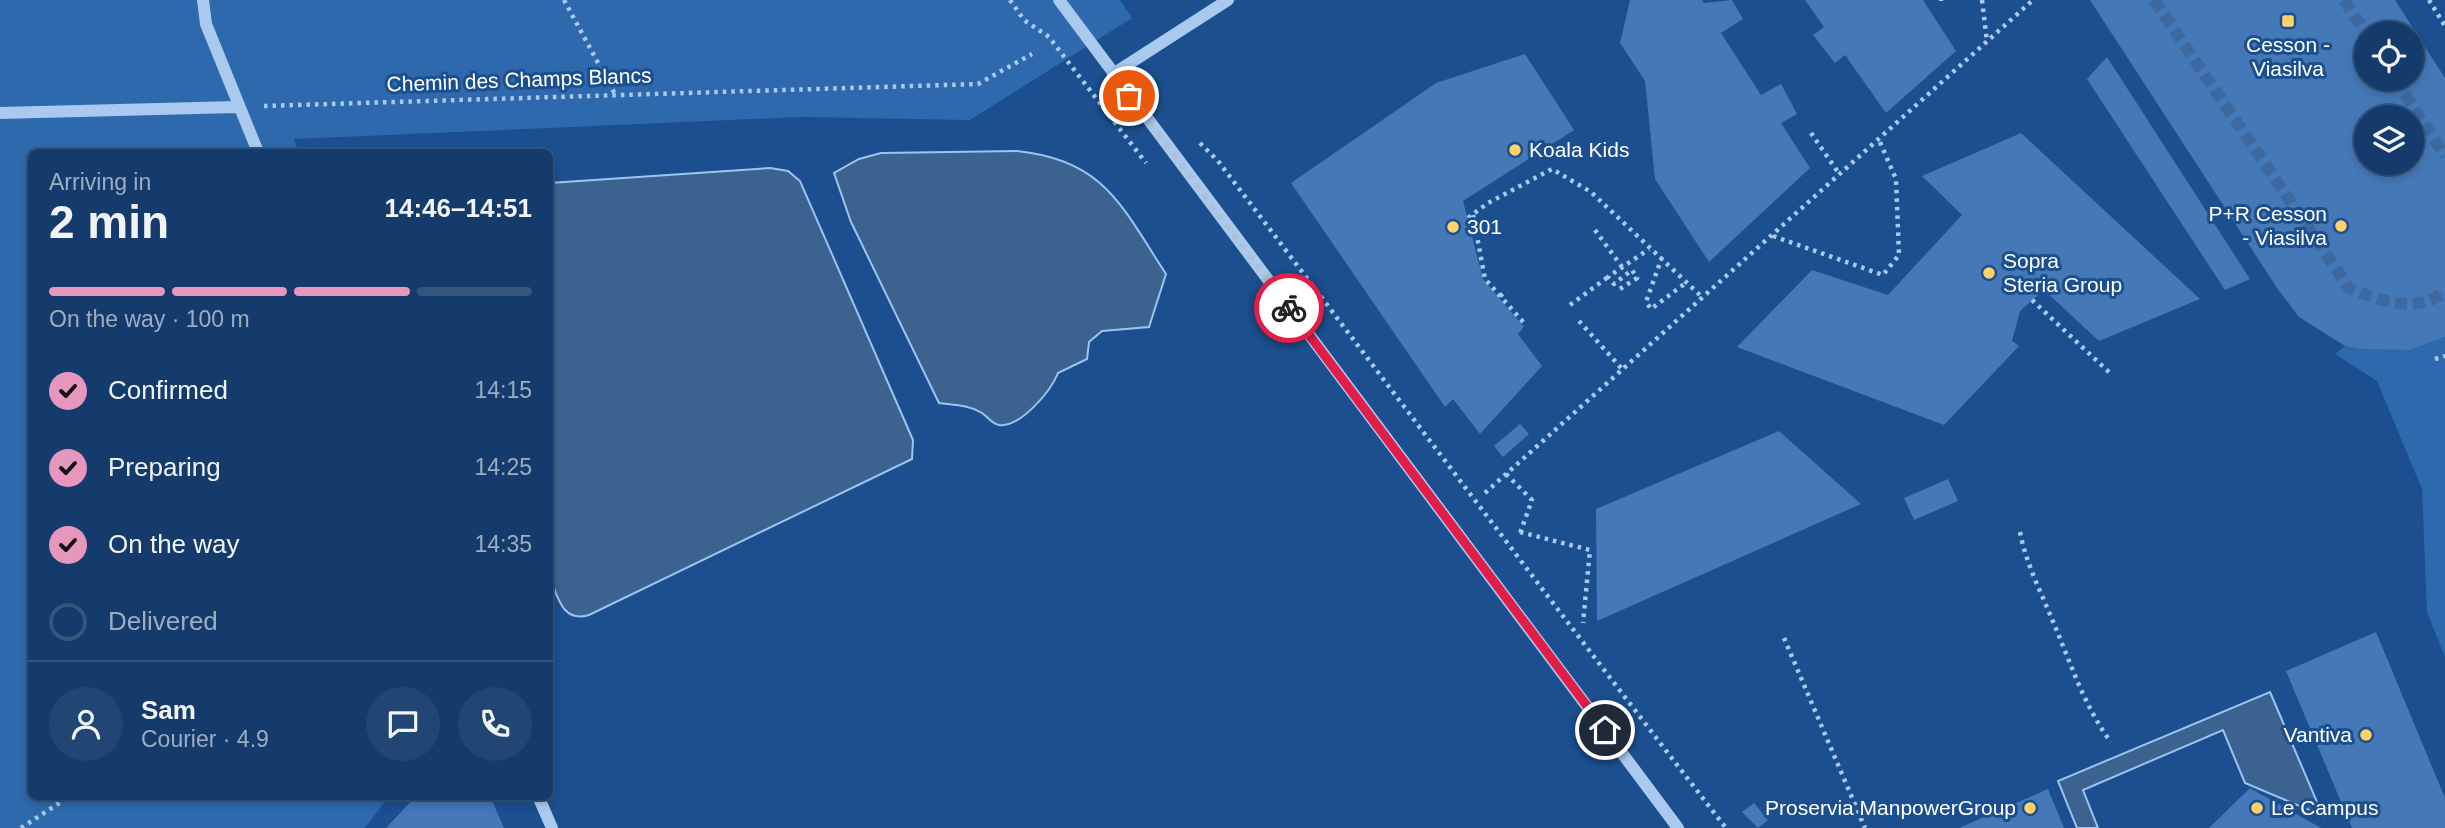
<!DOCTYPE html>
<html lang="en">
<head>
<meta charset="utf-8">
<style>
  :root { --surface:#143b6b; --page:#214673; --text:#f1f3f6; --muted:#9dadc1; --line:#33557e; --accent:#e797bd }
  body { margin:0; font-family:Helvetica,sans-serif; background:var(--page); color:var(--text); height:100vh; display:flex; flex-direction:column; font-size:26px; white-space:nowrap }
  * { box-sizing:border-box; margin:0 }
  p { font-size:23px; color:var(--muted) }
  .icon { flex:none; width:38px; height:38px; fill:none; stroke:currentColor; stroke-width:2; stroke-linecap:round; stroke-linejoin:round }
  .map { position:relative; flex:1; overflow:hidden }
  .sheet { position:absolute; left:28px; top:149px; width:525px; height:651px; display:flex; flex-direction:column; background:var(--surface); border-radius:10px; box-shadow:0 4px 10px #0003,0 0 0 2px var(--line) }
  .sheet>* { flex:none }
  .tools { position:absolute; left:2354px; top:21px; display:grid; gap:14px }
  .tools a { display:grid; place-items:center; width:70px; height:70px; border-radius:50%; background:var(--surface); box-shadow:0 4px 10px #0003,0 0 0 2px var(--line); font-size:35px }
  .pin { position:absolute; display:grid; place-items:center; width:60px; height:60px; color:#fff; margin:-30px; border:4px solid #fff; border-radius:50%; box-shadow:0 2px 7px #0007 }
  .courier { position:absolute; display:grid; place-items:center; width:70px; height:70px; margin:-35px; border:5px solid #e11d48; border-radius:50%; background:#fff; color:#222; box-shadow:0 2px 9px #0007 }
  .summary em { font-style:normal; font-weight:800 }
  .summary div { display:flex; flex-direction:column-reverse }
  .summary { display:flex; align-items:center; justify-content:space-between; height:119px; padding:0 21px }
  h1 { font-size:46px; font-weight:800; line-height:52px }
  .bar { display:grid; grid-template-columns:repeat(4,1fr); gap:10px 7px; align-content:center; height:84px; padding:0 21px }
  .bar i { height:9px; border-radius:5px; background:var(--line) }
  .bar .current { background:var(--accent) }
  .bar p { grid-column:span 4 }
  .line { display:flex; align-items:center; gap:18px; padding:0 21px; border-top:2px solid var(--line) }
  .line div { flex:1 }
  .round { display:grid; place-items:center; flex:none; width:74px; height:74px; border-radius:37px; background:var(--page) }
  ol { padding:0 21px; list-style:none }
  li { display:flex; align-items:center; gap:21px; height:77px }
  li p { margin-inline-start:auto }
  li .icon { padding:7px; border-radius:50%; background:var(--accent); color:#111; stroke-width:4 }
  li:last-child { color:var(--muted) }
  li i { width:38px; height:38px; border:4px solid var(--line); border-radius:50% }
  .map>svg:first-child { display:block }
</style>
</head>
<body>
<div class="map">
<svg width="2445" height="828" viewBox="0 0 2445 828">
  <rect width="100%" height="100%" fill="#1b4f8f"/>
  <path fill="#2e69ad" d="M0,0H1120L1132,18L970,120L801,117L294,139L299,152H32V796H389L365,828H0Z
    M2445,337V657L2427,612L2422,489L2377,381L2335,354L2345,346L2410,350Z"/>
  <path fill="#3c6290" stroke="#9cc4f0" stroke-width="2" d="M1017,151C1105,160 1122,207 1166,274L1149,327L1102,331L1089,342L1087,359L1058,373C1051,391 1020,428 999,425C992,424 988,417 982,413C969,405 954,405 939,403L851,222L834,173L859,159L881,153Z
    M770,168L788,171L800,181L913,440L912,459L589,615C563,623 558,598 550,578V183Z
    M2270,692L2323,816L2245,783L2223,730L2083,790L2098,828H2077L2058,781Z"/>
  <path fill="#4478b7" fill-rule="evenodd" d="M1630,0H1702L1704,3L1732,0L1743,19L1721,33L1761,95L1781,84L1797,114L1781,123L1810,168L1709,262L1655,179L1645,81L1620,43Z
    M1805,0H1923L1956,51L1886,113L1845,55L1835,63L1813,35L1824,27Z
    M2090,0H2395L2445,78V337L2410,350L2363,349L2345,346L2299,317L2277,288ZM2366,33H2412V79H2366ZM2366,117H2412V163H2366Z
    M1525,54L1574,130L1463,201L1483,279L1524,327L1518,334L1542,366L1480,434L1453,399L1445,407L1291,183L1436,83Z
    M2107,57L2250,279L2225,290L2087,79Z
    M2021,133L2200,299L2099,341L2044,290L2020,311L2012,341L2019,346L1944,425L1737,347L1812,270L1888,295L1962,215L1922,176Z
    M1520,424L1529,434L1503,457L1494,446Z
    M1779,431L1861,504L1597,621L1596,509Z
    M1948,479L1958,501L1914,520L1904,498Z
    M2376,632L2445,798V828H2352L2286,671Z
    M2250,788L2321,828H2209Z
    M2048,789L2064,828H1959Z
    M416,796H490L504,828H386Z
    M1754,803L1768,820L1758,828L1742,812Z"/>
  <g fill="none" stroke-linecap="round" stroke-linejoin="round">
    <path stroke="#3d69a0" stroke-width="12" stroke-dasharray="12 6" stroke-linecap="butt" d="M2154,0L2349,288C2378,300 2417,315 2445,291
      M2344,0L2366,33
      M2395,79L2445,156"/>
    <path stroke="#a9c9ee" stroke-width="4.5" stroke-dasharray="3.5 5" stroke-linecap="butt" d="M564,0L616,96
      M1010,0L1024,20L1049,37L1146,163
      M1941,0V1
      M1982,0L1987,42
      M2429,0L2445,26
      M264,106L978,84L1032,54
      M1811,133L1840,175
      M1200,143L1218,161C1387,383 1554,607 1726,828
      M1473,215L1485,279L1525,324
      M1468,218L1488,203L1552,169L1591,192L1703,298
      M1595,230L1622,267
      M1773,236L1883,275L1899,255L1896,179L1879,140
      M1662,257L1646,302L1651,309L1687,282
      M1620,289L1637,278L1632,270L1614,284L1608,277L1649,249
      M1500,296L1507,291
      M2032,300L2111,374
      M1570,305L1608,277
      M1579,321L1623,370
      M2435,359L2445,356
      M1506,474L1532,500L1519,536
      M1485,493L2033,0
      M1520,532L1590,550L1583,623
      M2020,532C2026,564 2042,594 2054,624C2071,664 2085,708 2111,742
      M1784,638L1865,828
      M21,828L70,796"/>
    <path stroke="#a9c9ee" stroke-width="12" d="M203,0L206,24L258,152
      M1059,0L1678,828
      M1113,74L1228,0
      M0,113L237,107
      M538,796L552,828"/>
  </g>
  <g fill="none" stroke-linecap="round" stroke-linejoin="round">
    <path stroke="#afc1d8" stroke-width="7" stroke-dasharray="0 12.6" d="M1129,96L1289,308"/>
    <path stroke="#e11d48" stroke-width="9" d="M1289,308L1605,730"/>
  </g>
  <g fill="#ffd166" stroke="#1b4f8f" stroke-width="2.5">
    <rect x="2281" y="14" width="14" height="14" rx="3.5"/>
    <circle cx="1515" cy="150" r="7"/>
    <circle cx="2341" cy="226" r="7"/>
    <circle cx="1453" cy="227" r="7"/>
    <circle cx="1989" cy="273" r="7"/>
    <circle cx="2366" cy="735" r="7"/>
    <circle cx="2030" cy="808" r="7"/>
    <circle cx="2257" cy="808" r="7"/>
  </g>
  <g text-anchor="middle" stroke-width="6" stroke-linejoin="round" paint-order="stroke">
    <g font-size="21" fill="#fff" stroke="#1b4f8f" text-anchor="start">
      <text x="2288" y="52" text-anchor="middle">Cesson -<tspan x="2288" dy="24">Viasilva</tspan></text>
      <text x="1529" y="157">Koala Kids</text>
      <text x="2327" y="221" text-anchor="end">P+R Cesson<tspan x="2327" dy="24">- Viasilva</tspan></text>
      <text x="1467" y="234">301</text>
      <text x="2003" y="268">Sopra<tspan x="2003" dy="24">Steria Group</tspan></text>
      <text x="2352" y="742" text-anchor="end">Vantiva</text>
      <text x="2016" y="815" text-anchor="end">Proservia ManpowerGroup</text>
      <text x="2271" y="815">Le Campus</text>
    </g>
    <g font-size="21" fill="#fff" stroke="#1b4f8f">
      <text transform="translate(519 80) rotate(-2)" y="7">Chemin des Champs Blancs</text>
    </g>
  </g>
</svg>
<div class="tools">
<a><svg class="icon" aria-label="locate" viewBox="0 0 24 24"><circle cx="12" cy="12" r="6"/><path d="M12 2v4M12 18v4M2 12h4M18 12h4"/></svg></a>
<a><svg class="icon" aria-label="layers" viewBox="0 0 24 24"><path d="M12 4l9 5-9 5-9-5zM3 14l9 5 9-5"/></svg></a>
</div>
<div class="pin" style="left:1129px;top:96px;background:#ea580c"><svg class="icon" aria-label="bag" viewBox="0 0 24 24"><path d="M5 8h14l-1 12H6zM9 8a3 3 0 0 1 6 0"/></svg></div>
<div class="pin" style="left:1605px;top:730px;background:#1f2937"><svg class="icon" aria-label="home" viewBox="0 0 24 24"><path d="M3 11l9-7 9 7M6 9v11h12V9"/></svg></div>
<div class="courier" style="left:1289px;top:308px"><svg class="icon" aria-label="bike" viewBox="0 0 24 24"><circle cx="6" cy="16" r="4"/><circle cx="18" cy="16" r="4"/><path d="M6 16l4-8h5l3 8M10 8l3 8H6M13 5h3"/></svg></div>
<section class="sheet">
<div class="summary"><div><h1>2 min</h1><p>Arriving in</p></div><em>14:46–14:51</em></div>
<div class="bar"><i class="current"></i><i class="current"></i><i class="current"></i><i></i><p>On the way · 100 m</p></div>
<ol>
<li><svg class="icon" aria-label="check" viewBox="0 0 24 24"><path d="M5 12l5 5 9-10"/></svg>Confirmed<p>14:15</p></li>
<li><svg class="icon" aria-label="check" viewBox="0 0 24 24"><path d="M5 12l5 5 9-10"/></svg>Preparing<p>14:25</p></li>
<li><svg class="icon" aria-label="check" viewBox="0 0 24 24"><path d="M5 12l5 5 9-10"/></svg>On the way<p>14:35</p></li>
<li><i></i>Delivered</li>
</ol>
<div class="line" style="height:126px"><a class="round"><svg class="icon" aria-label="person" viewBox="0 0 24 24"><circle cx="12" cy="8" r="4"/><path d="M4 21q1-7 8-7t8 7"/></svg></a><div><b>Sam</b><p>Courier · 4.9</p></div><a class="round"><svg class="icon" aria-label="chat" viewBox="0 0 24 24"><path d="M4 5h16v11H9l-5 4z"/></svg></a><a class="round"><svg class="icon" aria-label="phone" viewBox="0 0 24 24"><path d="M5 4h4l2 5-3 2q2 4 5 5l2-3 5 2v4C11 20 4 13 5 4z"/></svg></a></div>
</section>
</div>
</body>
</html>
